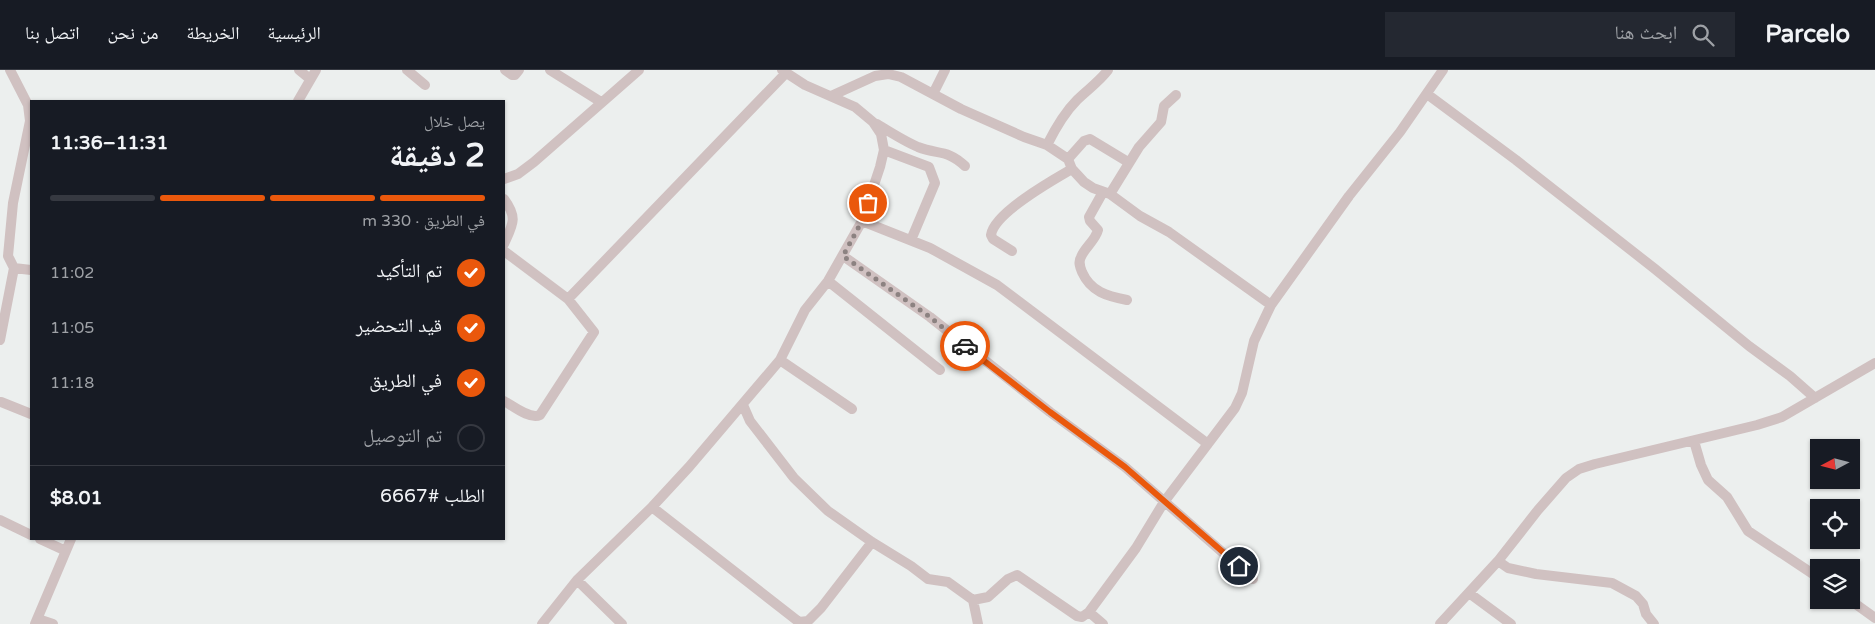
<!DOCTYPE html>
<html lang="ar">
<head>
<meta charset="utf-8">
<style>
  :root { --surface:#171b24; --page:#242831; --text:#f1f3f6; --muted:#9ea1a6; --line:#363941; --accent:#ea580c }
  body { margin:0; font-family:"Varela Round","Noto Naskh Arabic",sans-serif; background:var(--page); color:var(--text); direction:rtl; height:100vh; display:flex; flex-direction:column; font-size:19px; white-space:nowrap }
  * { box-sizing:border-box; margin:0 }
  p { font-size:16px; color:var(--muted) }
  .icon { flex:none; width:28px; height:28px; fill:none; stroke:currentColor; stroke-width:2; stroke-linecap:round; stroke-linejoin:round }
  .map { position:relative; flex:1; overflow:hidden; direction:ltr }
  .side { position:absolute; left:30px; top:30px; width:475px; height:440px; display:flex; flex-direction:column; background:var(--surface); border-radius:0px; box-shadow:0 1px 4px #0004; direction:rtl }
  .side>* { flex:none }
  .needle { width:32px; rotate:263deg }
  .tools { position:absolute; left:1810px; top:369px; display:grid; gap:10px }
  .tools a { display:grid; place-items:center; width:50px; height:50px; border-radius:0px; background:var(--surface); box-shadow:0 1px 4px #0004; font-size:25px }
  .pin { position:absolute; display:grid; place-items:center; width:42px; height:42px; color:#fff; margin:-21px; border:2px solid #fff; border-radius:50%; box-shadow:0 1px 5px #0007 }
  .courier { position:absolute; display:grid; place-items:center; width:50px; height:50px; margin:-25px; border:4px solid #ea580c; border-radius:50%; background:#fff; color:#222; box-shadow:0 1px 6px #0007 }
  .headline em { font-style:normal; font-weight:800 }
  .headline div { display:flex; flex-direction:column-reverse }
  .headline { display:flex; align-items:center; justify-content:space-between; height:85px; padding:0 20px }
  h1 { font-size:32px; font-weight:800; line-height:38px }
  .bar { display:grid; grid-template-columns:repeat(4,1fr); gap:8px 5px; align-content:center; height:60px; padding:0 20px }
  .bar i { height:6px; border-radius:4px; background:var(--line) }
  .bar .selected { background:var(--accent) }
  .bar p { grid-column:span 4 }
  .line { display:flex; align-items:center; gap:12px; padding:0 20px; border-top:1px solid var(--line) }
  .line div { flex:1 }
  ol { padding:0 20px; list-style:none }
  li { display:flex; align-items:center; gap:15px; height:55px }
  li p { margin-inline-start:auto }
  li .icon { padding:5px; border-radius:50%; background:var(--accent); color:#fff; stroke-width:4 }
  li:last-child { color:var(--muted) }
  li i { width:28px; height:28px; border:2px solid var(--line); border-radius:50% }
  header { display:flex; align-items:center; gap:30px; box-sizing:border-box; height:70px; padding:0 25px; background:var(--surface); border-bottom:1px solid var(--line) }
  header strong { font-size:24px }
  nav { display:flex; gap:28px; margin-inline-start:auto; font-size:18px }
  .search { width:350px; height:45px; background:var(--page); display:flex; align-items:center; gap:12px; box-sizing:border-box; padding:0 18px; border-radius:0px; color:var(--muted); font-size:19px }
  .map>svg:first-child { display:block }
</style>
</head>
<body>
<header>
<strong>Parcelo</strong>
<div class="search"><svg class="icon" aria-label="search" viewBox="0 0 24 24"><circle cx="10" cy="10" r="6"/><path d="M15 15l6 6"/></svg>ابحث هنا</div>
<nav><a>الرئيسية</a><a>الخريطة</a><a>من نحن</a><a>اتصل بنا</a></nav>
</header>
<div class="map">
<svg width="1875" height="554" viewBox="0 0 1875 554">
  <rect width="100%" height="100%" fill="#ecefee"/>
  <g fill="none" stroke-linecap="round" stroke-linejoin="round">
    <path stroke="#d0c1c1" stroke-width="10" d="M299,0L310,9
      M407,0L425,15
      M505,0L512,5H515L519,0
      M550,0L601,32
      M933,24L945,0
      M1427,24L1516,90L1655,199L1749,276L1790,306L1815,328
      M831,26L875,6L888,4L901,7L961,39L1024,67L1047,75L1068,89L1072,99L1084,112L1093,118L1110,124L1140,146L1169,162L1271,235
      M298,31L316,0
      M877,54C890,62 904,71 918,77C938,85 947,79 965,96
      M1047,75C1055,59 1064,43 1077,30C1087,20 1099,12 1108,0
      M884,80L929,97L935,113L911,170
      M1068,89L1084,71L1090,69L1128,92
      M504,109L518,104L534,92L639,0
      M1103,122L1089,147L1090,151L1098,160C1095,171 1085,177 1081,187C1078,192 1080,197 1082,202C1091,222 1107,226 1127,230
      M1110,124L1139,77L1161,52L1164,36L1176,25
      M504,129C518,148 513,154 504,174
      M862,151L930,178L997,215L1208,374
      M504,181L568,229L594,262L540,345C530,350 513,336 504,331
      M1012,181L993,169L991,165C994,143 1053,110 1072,99
      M843,186L930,247L1050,342L1125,397L1253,509
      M14,198L31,200
      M828,211L940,300
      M568,229L786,3
      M0,270L14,198L8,186L13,133L30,51L28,35L10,0
      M780,290L852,339
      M1,332L31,344
      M743,335L750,351L794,408L828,441L872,472L911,496L928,509L948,512L973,530L988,527L1008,509L1017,505L1077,546L1082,547L1089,542L1103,554
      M1694,371L1701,395L1708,410L1727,427L1748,461L1819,508
      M652,437L799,552L808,551L821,538L872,472
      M0,450L31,465
      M40,469L66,481
      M1498,491L1508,498L1536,504L1612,513L1636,526L1643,534L1646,544L1654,554
      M577,510L622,554
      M1469,523L1511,554
      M973,530L978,554
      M1850,530L1875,548
      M1089,542L1136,478L1164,432L1235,338L1242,323L1254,271L1271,235L1349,126L1400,62L1443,0
      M38,549L53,554
      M35,554L71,469
      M542,554L577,510L652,437L689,397L780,290L805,240L828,211L862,151L880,97L884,80L881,64L873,52L855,37L805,15L782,0
      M1440,554L1498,491L1538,440L1566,408L1579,399L1595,394L1757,355L1782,347L1875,293"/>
  </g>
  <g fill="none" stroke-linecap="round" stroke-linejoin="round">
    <path stroke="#8c8281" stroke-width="5" stroke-dasharray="0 9" d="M868,133L862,151L843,186L930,247L965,276"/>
    <path stroke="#ea580c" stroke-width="6" d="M965,276L1050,342L1125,397L1239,496"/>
  </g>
</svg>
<div class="tools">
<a><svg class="needle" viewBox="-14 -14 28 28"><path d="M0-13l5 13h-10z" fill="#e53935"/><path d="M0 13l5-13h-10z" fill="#9ea1a6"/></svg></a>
<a><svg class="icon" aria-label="locate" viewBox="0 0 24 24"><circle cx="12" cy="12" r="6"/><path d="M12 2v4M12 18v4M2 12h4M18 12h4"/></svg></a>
<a><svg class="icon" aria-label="layers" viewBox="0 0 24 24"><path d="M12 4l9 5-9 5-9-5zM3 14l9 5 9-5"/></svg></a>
</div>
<div class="pin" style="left:868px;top:133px;background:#ea580c"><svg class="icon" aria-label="bag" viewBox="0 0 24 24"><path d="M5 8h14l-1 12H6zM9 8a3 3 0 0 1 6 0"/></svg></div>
<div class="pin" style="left:1239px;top:496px;background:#1f2937"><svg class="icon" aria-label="home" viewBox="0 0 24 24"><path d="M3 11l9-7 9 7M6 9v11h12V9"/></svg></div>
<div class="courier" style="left:965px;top:276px"><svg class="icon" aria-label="car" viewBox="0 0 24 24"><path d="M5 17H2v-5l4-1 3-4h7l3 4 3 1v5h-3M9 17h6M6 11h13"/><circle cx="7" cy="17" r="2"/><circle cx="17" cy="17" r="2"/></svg></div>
<section class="side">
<div class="headline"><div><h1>2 دقيقة</h1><p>يصل خلال</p></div><em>11:31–11:36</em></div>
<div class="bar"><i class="selected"></i><i class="selected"></i><i class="selected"></i><i></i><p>في الطريق · 330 m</p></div>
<ol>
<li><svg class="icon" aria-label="check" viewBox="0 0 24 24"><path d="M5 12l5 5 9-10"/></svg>تم التأكيد<p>11:02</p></li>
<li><svg class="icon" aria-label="check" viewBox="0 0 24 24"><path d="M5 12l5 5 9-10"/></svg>قيد التحضير<p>11:05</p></li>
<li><svg class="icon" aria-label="check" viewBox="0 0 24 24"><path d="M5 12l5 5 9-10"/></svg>في الطريق<p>11:18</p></li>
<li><i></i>تم التوصيل</li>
</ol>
<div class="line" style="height:65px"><div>الطلب #6667</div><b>$8.01</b></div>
</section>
</div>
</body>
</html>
